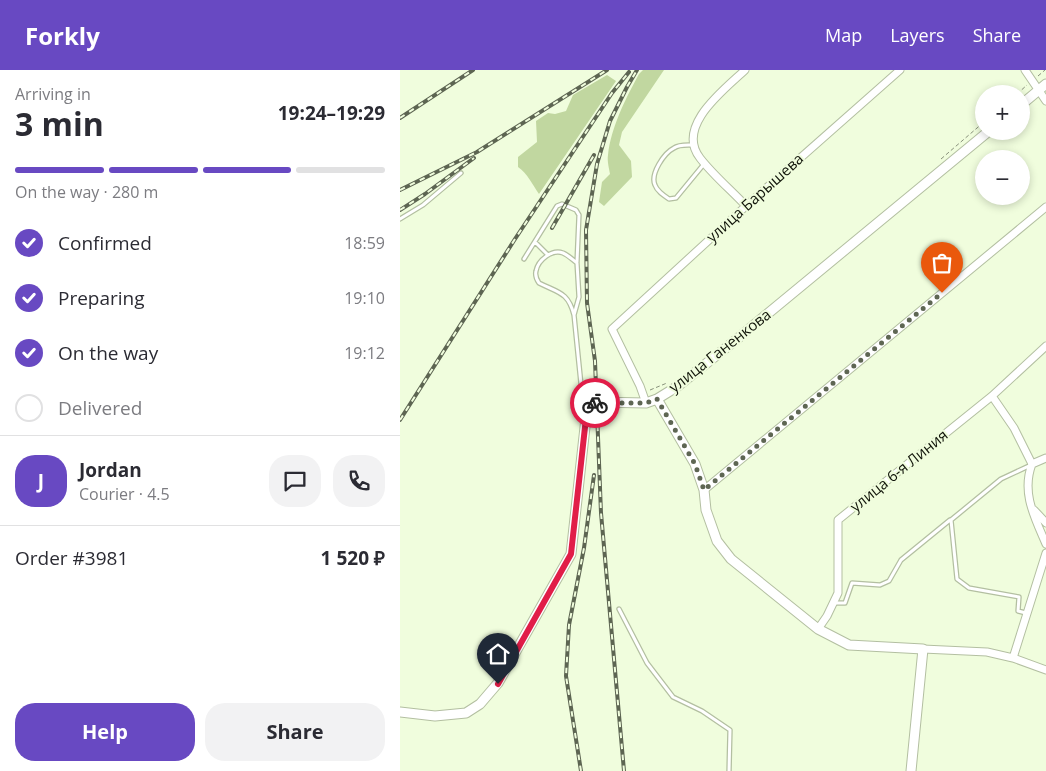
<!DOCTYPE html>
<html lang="en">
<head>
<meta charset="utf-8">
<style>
  :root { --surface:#fff; --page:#f2f2f3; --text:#2b2b33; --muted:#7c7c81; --line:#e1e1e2; --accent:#6849c2 }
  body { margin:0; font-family:"Open Sans",sans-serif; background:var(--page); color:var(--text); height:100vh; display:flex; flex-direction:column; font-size:19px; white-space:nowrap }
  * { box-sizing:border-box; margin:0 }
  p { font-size:16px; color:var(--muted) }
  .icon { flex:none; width:28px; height:28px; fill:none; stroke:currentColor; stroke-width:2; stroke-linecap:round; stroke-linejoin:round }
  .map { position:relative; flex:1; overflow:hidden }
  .side { display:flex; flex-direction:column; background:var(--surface); width:400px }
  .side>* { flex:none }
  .buttons { position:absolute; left:575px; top:15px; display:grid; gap:10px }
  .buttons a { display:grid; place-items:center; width:55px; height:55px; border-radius:50%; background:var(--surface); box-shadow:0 2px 8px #0003; font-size:25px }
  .pin { position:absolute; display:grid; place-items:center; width:42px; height:42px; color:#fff; margin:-51px -21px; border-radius:50% 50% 50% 0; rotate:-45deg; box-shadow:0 0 5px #0007 }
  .pin .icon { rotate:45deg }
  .courier { position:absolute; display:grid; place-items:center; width:50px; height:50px; margin:-25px; border:4px solid #e11d48; border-radius:50%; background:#fff; color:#222; box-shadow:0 1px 6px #0007 }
  .summary em { font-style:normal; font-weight:700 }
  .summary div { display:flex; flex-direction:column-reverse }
  .summary { display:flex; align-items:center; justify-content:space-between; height:85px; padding:0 15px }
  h1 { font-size:32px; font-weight:700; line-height:38px }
  .bar { display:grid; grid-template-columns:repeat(4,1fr); gap:8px 5px; align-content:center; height:60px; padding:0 15px }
  .bar i { height:6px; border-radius:4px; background:var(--line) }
  .bar .selected { background:var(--accent) }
  .bar p { grid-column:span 4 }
  .line { display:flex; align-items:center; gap:12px; padding:0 15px; border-top:1px solid var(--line) }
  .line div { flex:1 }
  .round { display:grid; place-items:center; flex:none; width:52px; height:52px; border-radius:20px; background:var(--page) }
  ol { padding:0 15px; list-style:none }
  li { display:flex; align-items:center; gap:15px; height:55px }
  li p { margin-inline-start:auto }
  li .icon { padding:5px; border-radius:50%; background:var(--accent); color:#fff; stroke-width:4 }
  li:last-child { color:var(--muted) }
  li i { width:28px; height:28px; border:2px solid var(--line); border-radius:50% }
  .primary-button { display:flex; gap:10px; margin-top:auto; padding:10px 15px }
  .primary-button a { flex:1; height:58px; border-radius:20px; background:var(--accent); color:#fff; font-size:20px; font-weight:700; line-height:58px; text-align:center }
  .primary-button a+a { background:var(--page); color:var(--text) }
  header { display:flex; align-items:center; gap:30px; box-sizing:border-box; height:70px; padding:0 25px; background:var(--accent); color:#fff }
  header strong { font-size:24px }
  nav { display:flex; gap:28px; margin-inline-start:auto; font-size:18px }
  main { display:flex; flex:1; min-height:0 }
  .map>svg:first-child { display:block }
</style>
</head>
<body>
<header>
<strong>Forkly</strong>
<nav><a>Map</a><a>Layers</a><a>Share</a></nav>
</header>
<main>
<section class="side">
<div class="summary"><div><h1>3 min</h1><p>Arriving in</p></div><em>19:24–19:29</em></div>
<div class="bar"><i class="selected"></i><i class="selected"></i><i class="selected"></i><i></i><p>On the way · 280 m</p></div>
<ol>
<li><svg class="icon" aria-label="check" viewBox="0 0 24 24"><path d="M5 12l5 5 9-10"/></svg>Confirmed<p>18:59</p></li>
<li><svg class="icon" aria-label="check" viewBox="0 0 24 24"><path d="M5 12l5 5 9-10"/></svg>Preparing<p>19:10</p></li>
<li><svg class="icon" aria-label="check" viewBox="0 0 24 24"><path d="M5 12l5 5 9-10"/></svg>On the way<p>19:12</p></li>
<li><i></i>Delivered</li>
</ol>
<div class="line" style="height:90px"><b class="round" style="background:var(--accent);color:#fff">J</b><div><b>Jordan</b><p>Courier · 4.5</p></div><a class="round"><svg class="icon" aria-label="chat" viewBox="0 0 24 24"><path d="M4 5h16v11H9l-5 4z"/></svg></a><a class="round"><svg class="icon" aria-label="phone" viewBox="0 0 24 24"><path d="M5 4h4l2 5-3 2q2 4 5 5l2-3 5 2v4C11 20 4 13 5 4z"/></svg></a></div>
<div class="line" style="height:65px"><div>Order #3981</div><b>1 520 ₽</b></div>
<div class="primary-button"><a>Help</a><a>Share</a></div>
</section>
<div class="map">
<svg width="646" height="701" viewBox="0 0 646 701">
  <rect width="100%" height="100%" fill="#f0fddd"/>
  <path fill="#c1d7a0" d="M243,0H264L222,62L219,75L231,91L232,107L204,136L199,132L202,112L210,104C209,98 207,91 208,85C211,57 226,28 239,4Z
    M207,5L216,11L139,124C132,114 128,104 118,97V87L137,72L136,51L148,43L155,44L166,41L173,25Z"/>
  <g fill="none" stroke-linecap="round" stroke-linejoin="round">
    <g stroke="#b3bfa1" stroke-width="5.5">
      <path id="service" d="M294,75C287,75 279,74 274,78C264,83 250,104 255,115C257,121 263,125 269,129L276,128L304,94
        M0,149L23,135L61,103
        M135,172L148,185
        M124,189L157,136L162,134L176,140L179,145L177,192
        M174,245C168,222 159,223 139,213C137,210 135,205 136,201C138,190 152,179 163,183C168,185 173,190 177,193L179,227L174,245L182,324L187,338
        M435,533H445L452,513L480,515L489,511L501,490L550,450
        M219,539L247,593L273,627L302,641L330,660L329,701
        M626,543L618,541L619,527L569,518L557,509L551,450L601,409L631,395"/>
    </g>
    <g stroke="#b3bfa1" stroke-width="9">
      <path id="minor" d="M345,0C325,19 275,56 300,88C313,105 331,120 346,136
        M625,0L646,31
        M592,326L614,358L632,394C621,423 635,448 646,474
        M246,333L240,316L212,259L346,136L500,0
        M632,394L646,388
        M304,420L646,137
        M634,440L646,453
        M418,559L427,546L438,523V450L592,326L646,276
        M523,579L587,582L613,588L646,600
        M613,588L646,483"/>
    </g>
    <g stroke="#b3bfa1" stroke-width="11">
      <path id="tertiary" d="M621,35L646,14
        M257,329L295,394L304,420L306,440L317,471L331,489L418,559L449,575L523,579L511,701
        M0,642L35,646L66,643L80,634L98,613L171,484L187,339L196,332L246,333L257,329L278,316L337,269L589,61"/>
    </g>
    <path stroke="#89927c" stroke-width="1" stroke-dasharray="4 2.5" stroke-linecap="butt" d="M638,6L645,0
      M617,24L627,15
      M541,89L584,52
      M250,320L267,313"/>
    <use href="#service" stroke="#fff" stroke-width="3"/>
    <use href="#minor" stroke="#fff" stroke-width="7"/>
    <use href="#tertiary" stroke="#fff" stroke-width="9"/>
    <g stroke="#5d6552" stroke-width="4">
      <path id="rail" d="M0,48L73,0
        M0,120L77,82L207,0
        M0,140L25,124L74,88
        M152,158L194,85
        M0,350L115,169L212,23L229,2
        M181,701L166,606L169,555L184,478L194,405
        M224,701L201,443L195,291L187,233L186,160L197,94L210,51L227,17L237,0"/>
    </g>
    <use href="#rail" stroke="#f0fddd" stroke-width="2" stroke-dasharray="5.5" stroke-linecap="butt"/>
  </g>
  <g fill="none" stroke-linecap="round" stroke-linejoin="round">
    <path stroke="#5e6653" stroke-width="5" stroke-dasharray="0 9" d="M195,333H246L257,329L295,394L304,420L542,223"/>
    <path stroke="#e11d48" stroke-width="6" d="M98,614L171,484L187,339L195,333"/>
  </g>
  <g text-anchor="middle" stroke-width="4" stroke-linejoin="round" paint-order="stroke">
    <g font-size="15" fill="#101409" stroke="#f0fddd">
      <text transform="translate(355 128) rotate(-42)" y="5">улица Барышева</text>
      <text transform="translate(320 281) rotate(-38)" y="5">улица Ганенкова</text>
      <text transform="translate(499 401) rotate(-39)" y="5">улица 6-я Линия</text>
    </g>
  </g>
</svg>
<div class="buttons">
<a>+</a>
<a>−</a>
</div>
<div class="pin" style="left:542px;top:223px;background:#ea580c"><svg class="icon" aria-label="bag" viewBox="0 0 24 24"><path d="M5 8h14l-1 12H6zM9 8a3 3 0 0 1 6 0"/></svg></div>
<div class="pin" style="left:98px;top:614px;background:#1f2937"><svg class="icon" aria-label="home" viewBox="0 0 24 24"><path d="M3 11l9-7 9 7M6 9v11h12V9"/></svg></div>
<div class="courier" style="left:195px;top:333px"><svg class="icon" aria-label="bike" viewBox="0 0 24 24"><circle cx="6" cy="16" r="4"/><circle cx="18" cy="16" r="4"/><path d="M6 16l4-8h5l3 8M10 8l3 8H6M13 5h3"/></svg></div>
</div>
</main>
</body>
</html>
